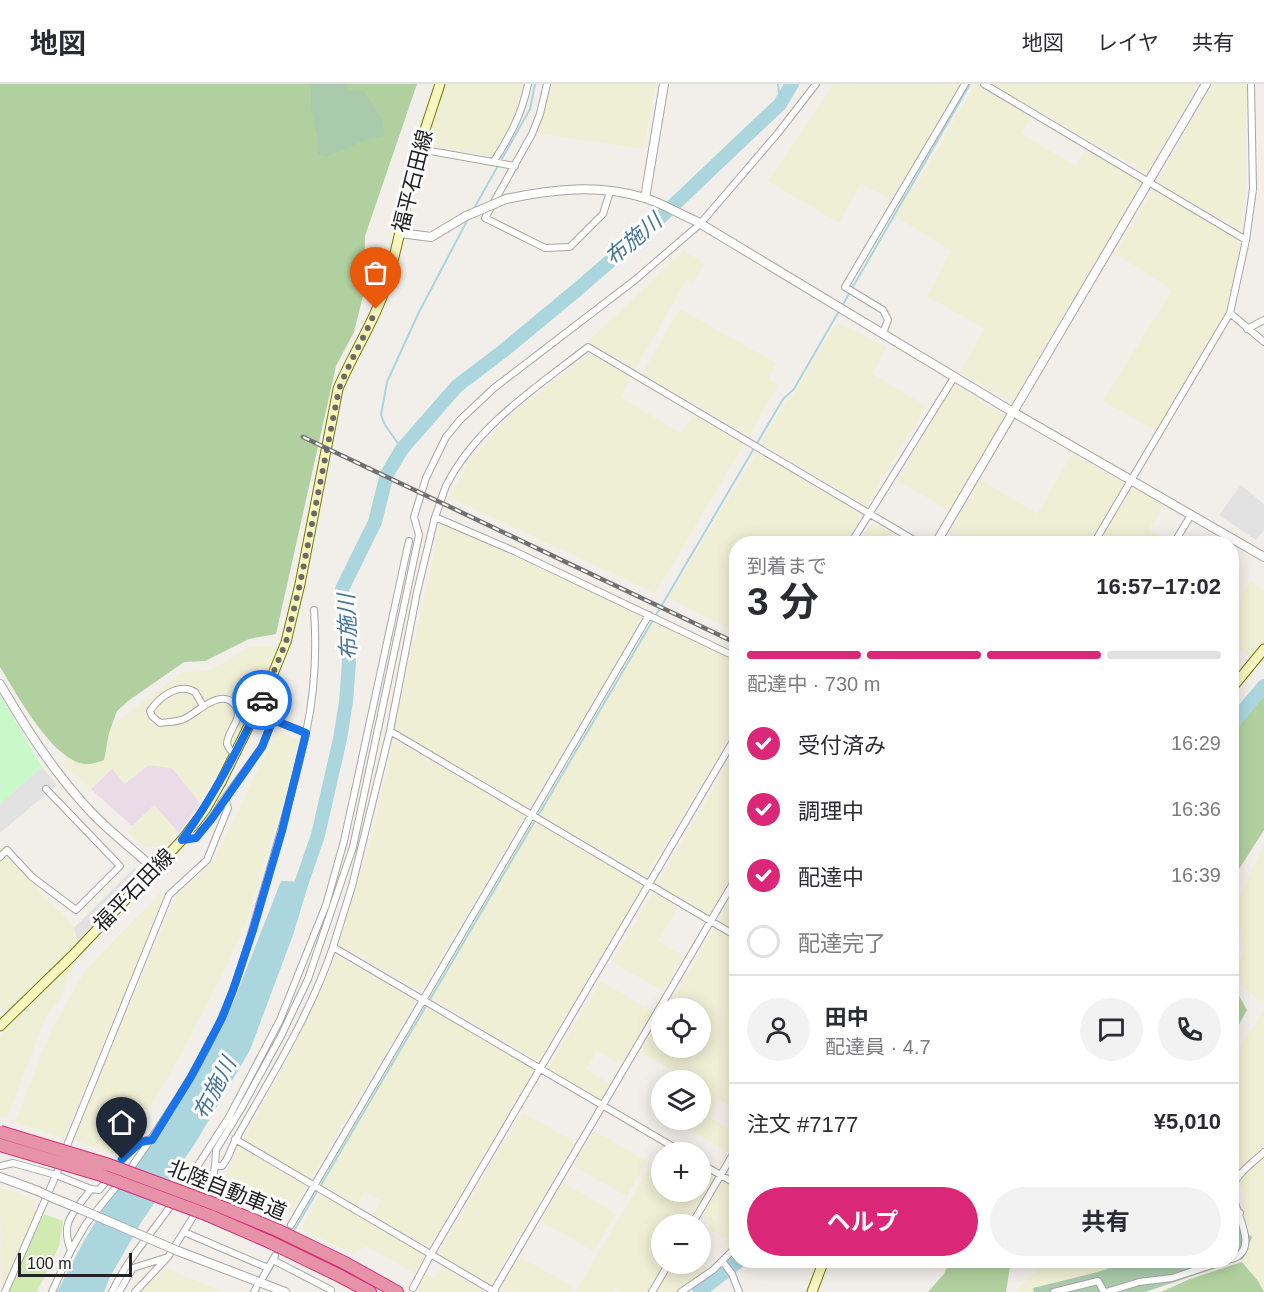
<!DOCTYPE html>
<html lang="ja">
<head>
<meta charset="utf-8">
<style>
  :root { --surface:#fff; --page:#f2f2f3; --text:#2b2b33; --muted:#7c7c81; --line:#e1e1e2; --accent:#db2777 }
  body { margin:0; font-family:Arial,"Noto Sans JP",sans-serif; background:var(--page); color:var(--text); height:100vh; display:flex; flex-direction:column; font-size:22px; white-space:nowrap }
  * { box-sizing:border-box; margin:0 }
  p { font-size:20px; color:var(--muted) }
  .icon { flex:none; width:33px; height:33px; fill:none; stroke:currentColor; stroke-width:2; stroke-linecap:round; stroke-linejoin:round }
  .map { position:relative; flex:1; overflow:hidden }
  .side { position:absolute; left:729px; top:452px; width:510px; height:732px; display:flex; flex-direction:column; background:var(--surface); border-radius:24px; box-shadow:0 3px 15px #0003 }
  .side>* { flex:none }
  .tools { position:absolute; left:651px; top:914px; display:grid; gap:12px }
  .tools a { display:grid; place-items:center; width:60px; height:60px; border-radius:50%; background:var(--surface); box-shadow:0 3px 15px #0003; font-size:30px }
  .scale { position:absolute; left:18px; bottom:15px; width:114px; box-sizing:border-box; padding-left:6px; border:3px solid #222; border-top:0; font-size:16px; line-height:21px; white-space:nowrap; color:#222; -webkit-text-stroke:4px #fff; paint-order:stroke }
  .pin { position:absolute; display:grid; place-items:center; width:51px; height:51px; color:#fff; margin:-62px -26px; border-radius:50% 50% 50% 0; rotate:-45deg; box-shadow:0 0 6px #0007 }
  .pin .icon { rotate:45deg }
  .courier { position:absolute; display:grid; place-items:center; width:60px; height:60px; margin:-30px; border:4px solid #1a73e8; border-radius:50%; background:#fff; color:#222; box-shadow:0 2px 8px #0007 }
  .head em { font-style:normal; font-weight:700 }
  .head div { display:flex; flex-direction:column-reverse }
  .head { display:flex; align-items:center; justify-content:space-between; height:102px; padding:0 18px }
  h1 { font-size:39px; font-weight:700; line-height:45px }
  .bar { display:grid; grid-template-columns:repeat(4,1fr); gap:9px 6px; align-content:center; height:72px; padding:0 18px }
  .bar i { height:8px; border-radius:4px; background:var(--line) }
  .bar .on { background:var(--accent) }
  .bar p { grid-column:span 4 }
  .line { display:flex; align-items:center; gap:15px; padding:0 18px; border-top:2px solid var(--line) }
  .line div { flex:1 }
  .round { display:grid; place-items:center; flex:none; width:63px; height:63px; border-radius:32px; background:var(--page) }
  ol { padding:0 18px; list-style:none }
  li { display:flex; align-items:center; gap:18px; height:66px }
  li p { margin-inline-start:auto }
  li .icon { padding:6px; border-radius:50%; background:var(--accent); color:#fff; stroke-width:4 }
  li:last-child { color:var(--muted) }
  li i { width:33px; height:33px; border:3px solid var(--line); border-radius:50% }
  .button { display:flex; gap:12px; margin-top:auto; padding:12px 18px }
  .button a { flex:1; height:69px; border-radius:36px; background:var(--accent); color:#fff; font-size:24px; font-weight:700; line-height:69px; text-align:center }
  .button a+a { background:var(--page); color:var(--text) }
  header { display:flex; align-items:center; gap:36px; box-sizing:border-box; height:84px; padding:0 30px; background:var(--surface); border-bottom:2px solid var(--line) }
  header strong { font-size:28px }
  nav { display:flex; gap:33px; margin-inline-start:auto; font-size:21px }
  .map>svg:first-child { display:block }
</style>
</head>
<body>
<header>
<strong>地図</strong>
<nav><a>地図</a><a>レイヤ</a><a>共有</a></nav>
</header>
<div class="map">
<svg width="1264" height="1208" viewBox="0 0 1264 1208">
  <rect width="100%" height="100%" fill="#f2eee9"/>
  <path fill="#eadbe9" d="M149,681L172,684L200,719L179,749L154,721L132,742L91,705L112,684L124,700Z"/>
  <path fill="#efefd5" d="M445,0H524L518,26L492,72L426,61Z
    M551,0H656L643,65L537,49L546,24Z
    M834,0L959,1L891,116L861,99L839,139L768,97Z
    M975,0L1031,33L1021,50L1076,82L1086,65L1143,98L1012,318L959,288L985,245L927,212L951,167L894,131L910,104L914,106Z
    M991,0H1198L1147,89Z
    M1213,0H1247L1246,101L1240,146L1157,98Z
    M1154,105L1241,158L1227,226L1156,347L1103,317L1172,206L1115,169Z
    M684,166L704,180L693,198L687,195L635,285L588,258Z
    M680,225L776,279L769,295L778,302L749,351L642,290Z
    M837,238L886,263L872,290L926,322L866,422L761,359L785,319L795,309Z
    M589,270L630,293L621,314L681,349L694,332L744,360L655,509L449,413L472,375L507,334Z
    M953,300L1005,332L949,426L898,397Z
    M757,368L862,430L845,459H736V547L668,514Z
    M1072,370L1126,400L1090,459H966L949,450L980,395L1037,430Z
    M1132,403L1164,421L1149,445L1169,459H1099Z
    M873,438L908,459H860Z
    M441,439L643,532L529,725L394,646Z
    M1251,497L1264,507V556L1250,574L1232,559V521Z
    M654,538L736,577V641L646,792L539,730Z
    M251,562L278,563L271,583L238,653L200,719L172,684L149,681L124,700L112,685L91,705L63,682L67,672L85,680L104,676L109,651L114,640L150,612L181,589L211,586Z
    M276,648L299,655L290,698L263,779L251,825L229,877L185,963L136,1048L114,1069L74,1056L174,816L214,777Z
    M394,656L525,731L421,907L338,860L369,764Z
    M736,665V787L709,832L657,801Z
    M154,721L177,747L165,763H145L128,748Z
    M533,736L643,802L539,977L429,913Z
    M1264,760V915L1261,918L1234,894L1244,864L1241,852L1232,842V823L1240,811Z
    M0,763L33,798L42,811L71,838L78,858L6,927L0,925Z
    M654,807L679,821L658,857L684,872L663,907L612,878Z
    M736,807V848L718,838Z
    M159,810L165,812L64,1054L15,1039L51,946L85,887Z
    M716,842L736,855V1025L719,1015L709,1033L736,1049V1055L728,1068L677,1038L678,1035H700V996H688L641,968L661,934L662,963H700V924H667Z
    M336,872L416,917L310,1095L244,1055L288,975Z
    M74,877L60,915L46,932L7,1034L0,1032V951Z
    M601,897L653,928L621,980L597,967L586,985L610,1000L600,1016L547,986Z
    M424,921L535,986L429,1163L373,1132L381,1116L365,1107L357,1121L319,1098Z
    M1264,922V1061L1232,1094V973L1237,964L1257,939Z
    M522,1028L575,1058L490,1201L438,1170Z
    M594,1047L647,1077L627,1112L573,1082Z
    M663,1061L674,1068H662V1107H700L701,1083L716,1092L688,1140H662V1179H664L647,1208H622L615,1204L612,1208H575Z
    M239,1063L306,1102L290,1128L223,1098Z
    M1264,1073V1206L1243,1177L1252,1153L1243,1127L1244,1109L1236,1101Z
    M723,1096L736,1104L735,1161L708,1144L711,1138L701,1133Z
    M563,1098L616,1130L593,1167L541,1137Z
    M0,1103L35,1116L34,1125L39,1127L1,1207Z
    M321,1109L425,1171L415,1189L366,1162L354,1170L301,1145Z
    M520,1173L573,1203L570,1208L499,1207Z
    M1049,1176H1135L1098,1188L1034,1204V1208H1016L1019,1203Z
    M672,1179H699L708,1184L675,1208H656Z
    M442,1183L486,1208H416L426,1190L434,1194Z
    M165,1184L224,1208H141Z"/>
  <path fill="#d1eab1" d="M44,1130L63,1137L59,1162L37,1208H8Z"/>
  <path fill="#b1d09f" d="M0,0H417L365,152L364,208L354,248L336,282L276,550L249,555L205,577L184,578L128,617L117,627L109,649L104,676C98,678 90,681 85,680C53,677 16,609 0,583Z
    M1264,613V746L1232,796V634Z
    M1232,899L1247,926L1232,953Z
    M950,1176H1011L1006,1208H928L944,1190Z
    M1242,1178L1258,1197L1264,1208H1161L1190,1195Z"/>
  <path fill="#aacaac" d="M311,0H346L348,6L364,7L383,37L384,52L363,57L326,73L318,70L317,51L311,26Z
    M1232,1135L1252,1153L1243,1175L1145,1208H1034L1033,1204L1098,1188L1135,1176H1232Z"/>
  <path fill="#c9f9c8" d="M0,611L42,683L0,720Z"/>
  <path fill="#e2e2e2" d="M1241,401L1264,420V446L1256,456L1219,431Z
    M42,683L57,701L0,749V720Z
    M135,783L139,795L78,860L74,844Z"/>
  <path fill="#abd6de" d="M281,797L309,798L293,851L250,966L196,1058L142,1137L110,1193L104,1208H57L85,1155L139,1065L180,1017L234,917Z"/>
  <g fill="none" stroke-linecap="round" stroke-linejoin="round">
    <path stroke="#abd6de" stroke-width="2" d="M778,0L780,20
      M473,126L530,25L535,0
      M402,365L385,341L381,331L387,298L418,230L469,133
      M292,1150L783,315L794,305L970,0
      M266,1194L273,1183
      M258,1208L259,1205"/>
    <path stroke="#abd6de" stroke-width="14" d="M1232,640L1264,602
      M296,815L318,751L340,655L346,618L349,578L342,505L375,438L387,390L402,365L457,302L503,267L578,205L662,132L780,20L792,0
      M699,1208L740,1176"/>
    <g stroke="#a6a6a6" stroke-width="8">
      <path id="minor" d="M547,0L540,30L532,50L485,134L545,164L570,163L603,130L610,108
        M984,0L1246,156
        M419,65L515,82
        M494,77C510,52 522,30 528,0
        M1230,229L1264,258
        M1247,245L1264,236
        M883,249L888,236L883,226L845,203L965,0
        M435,433L417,508L390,647L736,852
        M851,459L955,292
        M1094,459L1230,229L1246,156L1253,105L1251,0
        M1174,459L1191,431
        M736,573L514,467L435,433C439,423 442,412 446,402C476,342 537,303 588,263L919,459
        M203,622L195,608C179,598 159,613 150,627L152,632L160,639C168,638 177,638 184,635C197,629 220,604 234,620C246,633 227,646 227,660C228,664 232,668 235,671
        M306,649C315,607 317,568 314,526
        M0,773L7,766L32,793L76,826L120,782L46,705
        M333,863L352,802L390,647
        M151,1055C177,1016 203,976 222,933C240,894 250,852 262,812C278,758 294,704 306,649L276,637H272L262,663L222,718
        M235,1055L495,1208
        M64,1069L169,811L207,776L228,724L226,717L222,718C212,735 203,752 183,756
        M700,1079L736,1100
        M0,1082L13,1079L56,1091L61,1078
        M215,1082L216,1066L241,1025L281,952L308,895L353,763L419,451L414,433L426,394L446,353L460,336L494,304L635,196L700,140L778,49L816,0
        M115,1085C125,1071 134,1059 151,1055L128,1088
        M91,1105L99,1106L109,1094
        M180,1109L229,1033L280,936L326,821L344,757L409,457
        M204,1117L211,1107L215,1082H222C230,1073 231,1063 237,1053C272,991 310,931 333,863L682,1068
        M692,1140L736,1065
        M291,1141L649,531
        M184,1148L268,1184
        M1232,1148L1240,1129
        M1232,1175C1264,1164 1228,1120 1233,1103C1236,1090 1255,1077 1264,1068
        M273,1176L331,1206V1208
        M723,1178L732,1190L739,1208
        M263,1193L275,1172
        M413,1204L431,1170L736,652
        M5,1208L56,1091L91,1105C75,1128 59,1137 71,1166L86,1140L120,1098
        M52,1208L71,1166
        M112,1208C128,1174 153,1148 174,1117
        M119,1208L133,1184L168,1173L198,1125
        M135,1208L166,1175
        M254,1208L256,1204
        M493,1208L736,794
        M652,1208L669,1179
        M681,1208L713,1186L736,1163
        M1054,1208L1098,1197L1104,1208
        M1106,1208L1139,1198L1172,1194L1227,1176"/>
    </g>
    <g stroke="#a6a6a6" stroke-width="10">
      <path id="tertiary" d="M645,114L664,0
        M506,115C553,105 598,100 645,114C662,119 679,130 696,137L1006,324L1264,473
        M400,149L431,153L466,132
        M936,459L1206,0
        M0,600C27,646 55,690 92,729C111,749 134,766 154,785
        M0,1093L38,1107
        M53,1114L73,1122
        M178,1167L285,1208"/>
    </g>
    <g stroke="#777a08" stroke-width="11">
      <path id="secondary" d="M1232,604L1264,565
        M0,942L72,872L182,756L205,726L221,698L266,607L286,558L300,500L338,305C352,271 373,240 385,205C400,159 406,112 419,66C425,44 433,22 440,0
        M812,1208L824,1176"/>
    </g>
    <g stroke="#d82d76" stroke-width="14">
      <path id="motorway" d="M214,1120L277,1146
        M208,1131L270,1158
        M345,1179L397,1208
        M340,1192L370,1208"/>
    </g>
    <use href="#minor" stroke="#fff" stroke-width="6"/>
    <use href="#tertiary" stroke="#fff" stroke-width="8"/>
    <use href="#secondary" stroke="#f9f7c0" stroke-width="9"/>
    <use href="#motorway" stroke="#e693aa" stroke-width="12"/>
    <g stroke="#707070" stroke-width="4.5">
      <path id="rail" d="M303,353L736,559"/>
    </g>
    <use href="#rail" stroke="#fff" stroke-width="2" stroke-dasharray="7" stroke-linecap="butt"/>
    <g stroke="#a6a6a6" stroke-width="10" stroke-linecap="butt">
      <path id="tertiary-bridge" d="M466,132L506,115
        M38,1107L53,1114
        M73,1122L178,1167"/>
    </g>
    <g stroke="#d82d76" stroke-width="14" stroke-linecap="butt">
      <path id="motorway-bridge" d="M0,1048L109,1081L214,1120
        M0,1061L98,1090L208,1131
        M277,1146L345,1179
        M270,1158L340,1192"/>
    </g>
    <use href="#tertiary-bridge" stroke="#fff" stroke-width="8"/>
    <use href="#motorway-bridge" stroke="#e693aa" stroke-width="12"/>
  </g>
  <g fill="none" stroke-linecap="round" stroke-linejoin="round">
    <path stroke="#6b6968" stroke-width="6" stroke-dasharray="0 10.8" d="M262,616L286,558L300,500L339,305C349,278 365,253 376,225"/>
    <path stroke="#1a73e8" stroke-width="8" d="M122,1075L141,1058L152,1056L191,993L222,934L233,906L253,846L282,747L306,649L276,637L272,638L262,663L213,733L196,754L182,756C214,712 238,665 262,616"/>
  </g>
  <g text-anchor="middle" stroke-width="6" stroke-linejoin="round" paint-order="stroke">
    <g font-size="21" fill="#222" stroke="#fff">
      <text transform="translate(413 97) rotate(-76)" y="7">福平石田線</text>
      <text transform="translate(134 806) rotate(-46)" y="7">福平石田線</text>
      <text transform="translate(227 1106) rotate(22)" y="7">北陸自動車道</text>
    </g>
    <g font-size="22" font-style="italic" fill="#467699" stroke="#fff">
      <text transform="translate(633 155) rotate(-40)" y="8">布施川</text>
      <text transform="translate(347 543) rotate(-92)" y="8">布施川</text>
      <text transform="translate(214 1004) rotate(-62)" y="8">布施川</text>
    </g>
  </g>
</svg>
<div class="tools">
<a><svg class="icon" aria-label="locate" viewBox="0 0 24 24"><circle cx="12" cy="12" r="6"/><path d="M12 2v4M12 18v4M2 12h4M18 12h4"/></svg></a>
<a><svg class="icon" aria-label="layers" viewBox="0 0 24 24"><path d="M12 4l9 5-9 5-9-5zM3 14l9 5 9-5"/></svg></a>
<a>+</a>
<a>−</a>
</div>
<div class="scale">100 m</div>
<div class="pin" style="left:376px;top:225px;background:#ea580c"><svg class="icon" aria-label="bag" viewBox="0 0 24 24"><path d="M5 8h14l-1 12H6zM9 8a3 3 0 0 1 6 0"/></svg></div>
<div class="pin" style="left:122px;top:1075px;background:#1f2937"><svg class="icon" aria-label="home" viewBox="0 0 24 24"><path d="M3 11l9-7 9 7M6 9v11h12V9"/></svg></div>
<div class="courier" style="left:262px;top:616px"><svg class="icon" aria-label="car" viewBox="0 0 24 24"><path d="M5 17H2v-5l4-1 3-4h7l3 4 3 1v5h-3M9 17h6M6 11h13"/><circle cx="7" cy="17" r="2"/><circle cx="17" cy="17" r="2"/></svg></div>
<section class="side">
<div class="head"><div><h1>3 分</h1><p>到着まで</p></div><em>16:57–17:02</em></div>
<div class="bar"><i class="on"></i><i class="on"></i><i class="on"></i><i></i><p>配達中 · 730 m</p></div>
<ol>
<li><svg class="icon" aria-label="check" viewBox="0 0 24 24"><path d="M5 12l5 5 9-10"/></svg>受付済み<p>16:29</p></li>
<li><svg class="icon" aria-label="check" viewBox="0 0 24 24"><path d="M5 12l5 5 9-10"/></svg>調理中<p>16:36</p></li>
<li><svg class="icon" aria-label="check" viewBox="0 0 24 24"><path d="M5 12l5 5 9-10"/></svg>配達中<p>16:39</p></li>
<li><i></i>配達完了</li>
</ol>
<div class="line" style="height:108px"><a class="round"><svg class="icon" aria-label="person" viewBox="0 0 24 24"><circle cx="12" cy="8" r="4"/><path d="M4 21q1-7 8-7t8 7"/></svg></a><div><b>田中</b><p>配達員 · 4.7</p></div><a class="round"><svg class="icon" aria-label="chat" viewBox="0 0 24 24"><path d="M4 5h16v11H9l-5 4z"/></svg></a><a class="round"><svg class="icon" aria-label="phone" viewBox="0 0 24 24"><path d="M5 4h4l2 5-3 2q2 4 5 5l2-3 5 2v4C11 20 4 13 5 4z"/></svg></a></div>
<div class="line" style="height:78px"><div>注文 #7177</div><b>¥5,010</b></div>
<div class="button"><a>ヘルプ</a><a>共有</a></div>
</section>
</div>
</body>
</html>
